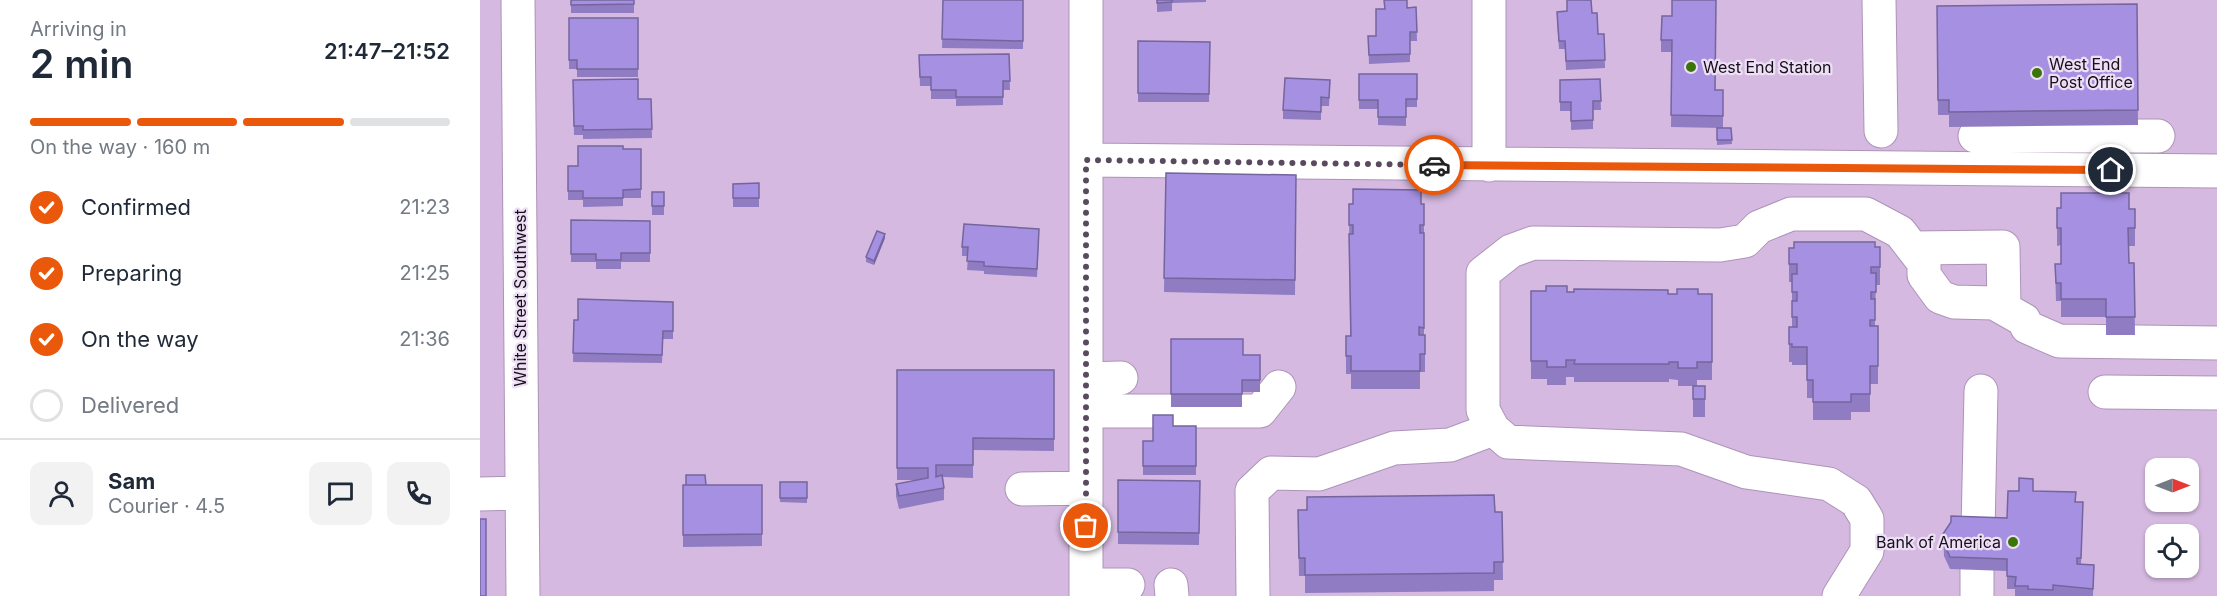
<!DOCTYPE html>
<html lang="en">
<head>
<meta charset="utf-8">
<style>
  :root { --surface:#fff; --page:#f2f2f3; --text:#1f2937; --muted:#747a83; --line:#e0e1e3; --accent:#ea580c }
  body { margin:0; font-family:Inter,sans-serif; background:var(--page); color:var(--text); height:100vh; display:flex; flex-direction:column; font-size:22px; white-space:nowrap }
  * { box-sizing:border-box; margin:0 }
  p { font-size:20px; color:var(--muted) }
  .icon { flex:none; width:33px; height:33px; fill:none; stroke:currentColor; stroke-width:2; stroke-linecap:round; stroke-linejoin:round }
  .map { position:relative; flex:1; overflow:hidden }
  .side { display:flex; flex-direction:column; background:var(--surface); width:480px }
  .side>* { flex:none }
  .needle { width:39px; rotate:90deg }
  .tools { position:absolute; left:1665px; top:458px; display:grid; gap:12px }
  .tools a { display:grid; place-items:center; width:54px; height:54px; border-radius:12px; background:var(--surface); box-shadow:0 2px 4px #0004; font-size:30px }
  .pin { position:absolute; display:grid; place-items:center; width:51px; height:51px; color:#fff; margin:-26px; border:3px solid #fff; border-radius:50%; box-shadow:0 2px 6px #0007 }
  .courier { position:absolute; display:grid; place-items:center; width:60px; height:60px; margin:-30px; border:4px solid #ea580c; border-radius:50%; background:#fff; color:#222; box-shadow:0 2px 8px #0007 }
  .headline em { font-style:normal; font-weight:600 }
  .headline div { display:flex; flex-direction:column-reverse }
  .headline { display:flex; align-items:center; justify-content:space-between; height:102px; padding:0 30px }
  h1 { font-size:39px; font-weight:600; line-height:45px }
  .bar { display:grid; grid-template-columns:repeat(4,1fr); gap:9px 6px; align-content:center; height:72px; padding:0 30px }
  .bar i { height:8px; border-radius:4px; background:var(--line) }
  .bar .on { background:var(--accent) }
  .bar p { grid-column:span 4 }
  .line { display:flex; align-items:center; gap:15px; padding:0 30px; border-top:2px solid var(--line) }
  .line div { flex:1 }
  .round { display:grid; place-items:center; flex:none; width:63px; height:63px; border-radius:12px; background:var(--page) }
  ol { padding:0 30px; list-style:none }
  li { display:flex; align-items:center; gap:18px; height:66px }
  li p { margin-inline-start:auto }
  li .icon { padding:6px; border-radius:50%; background:var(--accent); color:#fff; stroke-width:4 }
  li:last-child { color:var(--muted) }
  li i { width:33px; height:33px; border:3px solid var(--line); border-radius:50% }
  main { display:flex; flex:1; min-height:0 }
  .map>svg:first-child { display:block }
</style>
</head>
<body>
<main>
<section class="side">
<div class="headline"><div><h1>2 min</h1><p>Arriving in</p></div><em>21:47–21:52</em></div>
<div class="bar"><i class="on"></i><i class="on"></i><i class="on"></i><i></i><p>On the way · 160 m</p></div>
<ol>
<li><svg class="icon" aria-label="check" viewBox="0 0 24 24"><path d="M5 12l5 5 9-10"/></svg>Confirmed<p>21:23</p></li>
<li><svg class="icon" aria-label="check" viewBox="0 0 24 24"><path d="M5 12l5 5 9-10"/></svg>Preparing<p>21:25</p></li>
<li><svg class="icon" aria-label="check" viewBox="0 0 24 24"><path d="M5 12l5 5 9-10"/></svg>On the way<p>21:36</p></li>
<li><i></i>Delivered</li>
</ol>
<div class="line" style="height:108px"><a class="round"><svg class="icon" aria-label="person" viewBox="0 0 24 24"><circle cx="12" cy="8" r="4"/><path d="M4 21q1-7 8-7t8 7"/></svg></a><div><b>Sam</b><p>Courier · 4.5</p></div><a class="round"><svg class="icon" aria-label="chat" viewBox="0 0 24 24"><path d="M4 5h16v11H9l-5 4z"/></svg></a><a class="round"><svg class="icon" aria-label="phone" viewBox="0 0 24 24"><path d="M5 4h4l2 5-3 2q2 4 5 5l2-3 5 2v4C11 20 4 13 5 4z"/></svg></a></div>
</section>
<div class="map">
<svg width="1737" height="596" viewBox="0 0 1737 596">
  <rect width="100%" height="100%" fill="#d5b9e1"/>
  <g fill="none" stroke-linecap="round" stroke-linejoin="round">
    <g stroke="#ad93b9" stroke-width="35">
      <path id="minor" d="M38,0L43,596
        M1009,0V165
        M1399,0L1401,131
        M1495,136H1678
        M606,160L1737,171
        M1433,248L1523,247L1524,308
        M606,379L641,378
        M1625,392L1737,393
        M606,411H780L799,387
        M542,489L606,488
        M0,494L42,493
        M1498,530L1501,391
        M1497,570V596
        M606,585H648
        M691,585L692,596
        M606,596V0
        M773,596L772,491L791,473L839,474L914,448L970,445L1013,429
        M1359,596L1387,551V519L1376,501L1349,484L1266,472L1201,449L1028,442L1013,429L1003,410V273L1031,251L1053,243L1240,245L1265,241L1279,227L1311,214H1386L1420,232L1444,263V275L1460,297L1474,302L1514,303L1544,320L1547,327L1579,341L1737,343"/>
    </g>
    <use href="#minor" stroke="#fff" stroke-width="33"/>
  </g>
  <path fill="#8f7cc2" d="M91,0H154V13H91Z
    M463,0H543V49L462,48Z
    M677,0H726V2L692,3V11L677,12Z
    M1657,4L1658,125L1469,127V115H1458L1457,6Z
    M936,7L937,41H930V62L889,64L888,36H896L927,8Z
    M1112,13L1118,34H1124L1125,68L1086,70L1085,49H1079L1077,21Z
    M1192,16L1235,90H1243V128L1191,127L1192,52H1181V40Z
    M89,18H158V77H97V69H89Z
    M658,41L730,42L729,102H658Z
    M529,54L530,90H523V105L476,106V99H451V86H440L439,55Z
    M879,74H937V107H926V126L898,125V109H879Z
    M1120,79L1121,110H1113V129L1091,130V111H1080V80Z
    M93,80L158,99H171L172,138L103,139V135H94Z
    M850,80L849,106H841V120L803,119V110Z
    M1237,128H1251L1252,144L1237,145Z
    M143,149H161V198H143V206L103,207V200H88V166H98Z
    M686,173L816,175L815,295L684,292Z
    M279,183V207H253V184Z
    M172,192H184V215H172Z
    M869,204H944V335H945V372H940V389H871V374H866V336H870Z
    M1577,208L1655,209V246H1648L1649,263H1654L1655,335H1626V317H1581V301H1576L1575,264H1581V245L1577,246Z
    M91,220L170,221V262H141V269H116V262H91Z
    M559,237L557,277L504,274V271L487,270L488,256H482V247Z
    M405,238L394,265L386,262V257Z
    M1400,247V285H1396L1395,310V326H1398V384H1390V412H1371V420H1333V398H1327V365H1312V362H1309V327H1312V282H1309V248Z
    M1051,291L1188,294H1232V380H1217V386H1198V380L1189,379V382H1094V377H1086V385H1067V379H1051Z
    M193,302V339H183L182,363L93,362L94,320H98Z
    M691,339L763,355H780V392H762V407H691Z
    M417,370H574V451L493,450V478L463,477L464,488V500L419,509L416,496V484L436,480H417Z
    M1213,386H1225V417H1213Z
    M693,426H716V475H663V441H673Z
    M638,480L720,481L719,545L638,544Z
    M300,482H327V503L300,502Z
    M203,485H282V546L203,547Z
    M1553,491L1596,502H1603L1601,564L1614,565L1613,596H1535V589H1527V571L1470,569L1464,556L1463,534L1527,518Z
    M818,510L1022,512L1023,580H1014V591L825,593V576H819Z"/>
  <path fill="#74659e" d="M405,234V238L394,265V261Z"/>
  <path fill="#a690e1" stroke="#74659e" stroke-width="1.5" d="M91,0H154V4L91,5Z
    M463,0H543V41L462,39Z
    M677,0H692V2L677,3Z
    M904,0H927V8L936,7L937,32H930V54L889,55L888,36H896V9H905Z
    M1087,0H1111L1112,13H1117L1118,34H1124L1125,60L1086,61L1085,41H1079L1077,12L1087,11Z
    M1192,0H1236L1235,90H1243V116L1191,115L1192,40H1181L1182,16H1192Z
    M1657,4L1658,110L1469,112V100H1458L1457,6Z
    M89,18H158V69H97V60H89Z
    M658,41L730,42L729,94L658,93Z
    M529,54L530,81H523V97H476V90H451V77H440L439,55Z
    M879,74H937V99H926V117H898V100H879Z
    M805,78L850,80L849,98L841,97V112L803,110Z
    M158,79V99H171L172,129L103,130V126H94L93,80Z
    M1120,79L1121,101H1113V120L1091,121V102H1080V80Z
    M1237,128H1251L1252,140H1237Z
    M98,146H143V149H161V189L143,190V198H103V191H88V166H98Z
    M686,173L816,175L815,280L684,278Z
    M279,183V198H253V184Z
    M873,189L941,190V204H944V225H940V233H944V328L939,327V335H945V354H940V371H871V356H866V336H871L869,234H873V225H869V204H873Z
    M172,192H184V206H172Z
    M1581,193H1649V209H1655V228H1648L1649,263H1654L1655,317H1626V299H1581V283H1576L1575,264H1581V228H1577V208H1581Z
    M91,220L170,221V253H141V260H116V254H91Z
    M484,224L559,229L557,269L504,266V262L487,261L488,247H482Z
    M397,231L405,234L394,261L386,257Z
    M1314,242H1395V247H1400V267H1391V273H1396V292H1391V299H1395V320H1390V326H1398V366H1390V394H1371V402H1333V380H1327V347H1312V344H1309V327H1317V317H1312V301H1317V292H1312V274H1317V264H1309V248H1314Z
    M1066,286H1087V292H1094V289L1188,290V294H1197V289H1218V294H1232V362H1217V368H1198V362H1189V364H1094L1095,360H1086V367H1067V361H1051V291H1066Z
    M98,299L193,302V331H183L182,355L93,353L94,320H98Z
    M691,339H763V355H780V380H762V394H691Z
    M417,370H574V439L493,438V465H456V477L462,475L464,488L419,496L416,484L448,478V468H417Z
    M1213,386H1225V399H1213Z
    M673,415H693V426H716V466H663V441H673Z
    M206,475H225L226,485H206Z
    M1539,478L1553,479V491L1596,492L1595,502H1603L1601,558H1597V564L1614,565L1613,589L1573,585V590L1548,589V586H1535L1536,577L1527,576V559L1470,557L1464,543L1463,534L1471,522V516L1527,518L1528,491H1539Z
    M638,480L720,481L719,533L638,532Z
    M300,482H327V498H300Z
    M203,485H282V534L203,535Z
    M1014,495L1015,512H1022L1023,562H1014V573L825,575V558H819L818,510H827V497Z
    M0,519H6V596H0Z"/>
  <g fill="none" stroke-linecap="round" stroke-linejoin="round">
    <path stroke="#5a4a60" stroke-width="6" stroke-dasharray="0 10.8" d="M606,526V160L954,165"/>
    <path stroke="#ea580c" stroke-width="8" d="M954,165L1631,170"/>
  </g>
  <g fill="#3b750a" stroke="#eddff4" stroke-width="2">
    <circle cx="1211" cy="67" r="6"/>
    <circle cx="1557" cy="73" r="6"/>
    <circle cx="1533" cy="542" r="6"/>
  </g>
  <g text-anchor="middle" stroke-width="4.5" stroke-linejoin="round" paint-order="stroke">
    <g font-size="16" fill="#170e1b" stroke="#eddff4" text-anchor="start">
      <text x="1569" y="70">West End<tspan x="1569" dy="18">Post Office</tspan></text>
      <text x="1223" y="73">West End Station</text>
      <text x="1521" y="548" text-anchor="end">Bank of America</text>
    </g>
    <g font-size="16" fill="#170e1b" stroke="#eddff4">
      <text transform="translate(40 298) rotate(-90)" y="6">White Street Southwest</text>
    </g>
  </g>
</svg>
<div class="tools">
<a><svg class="needle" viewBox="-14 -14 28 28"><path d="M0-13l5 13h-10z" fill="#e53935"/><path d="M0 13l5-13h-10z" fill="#747a83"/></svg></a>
<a><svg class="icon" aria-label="locate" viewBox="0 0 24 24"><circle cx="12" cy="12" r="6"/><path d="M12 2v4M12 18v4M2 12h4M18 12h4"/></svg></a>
</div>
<div class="pin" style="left:606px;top:526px;background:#ea580c"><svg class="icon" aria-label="bag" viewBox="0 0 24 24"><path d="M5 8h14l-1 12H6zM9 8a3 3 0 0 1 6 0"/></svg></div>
<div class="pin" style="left:1631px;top:170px;background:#1f2937"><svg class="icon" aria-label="home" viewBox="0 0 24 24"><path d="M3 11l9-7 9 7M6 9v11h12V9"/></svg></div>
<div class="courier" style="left:954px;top:165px"><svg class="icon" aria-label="car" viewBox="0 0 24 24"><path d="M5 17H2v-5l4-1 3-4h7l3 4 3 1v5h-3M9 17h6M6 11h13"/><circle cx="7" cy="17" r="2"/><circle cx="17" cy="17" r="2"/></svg></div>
</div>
</main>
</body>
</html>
